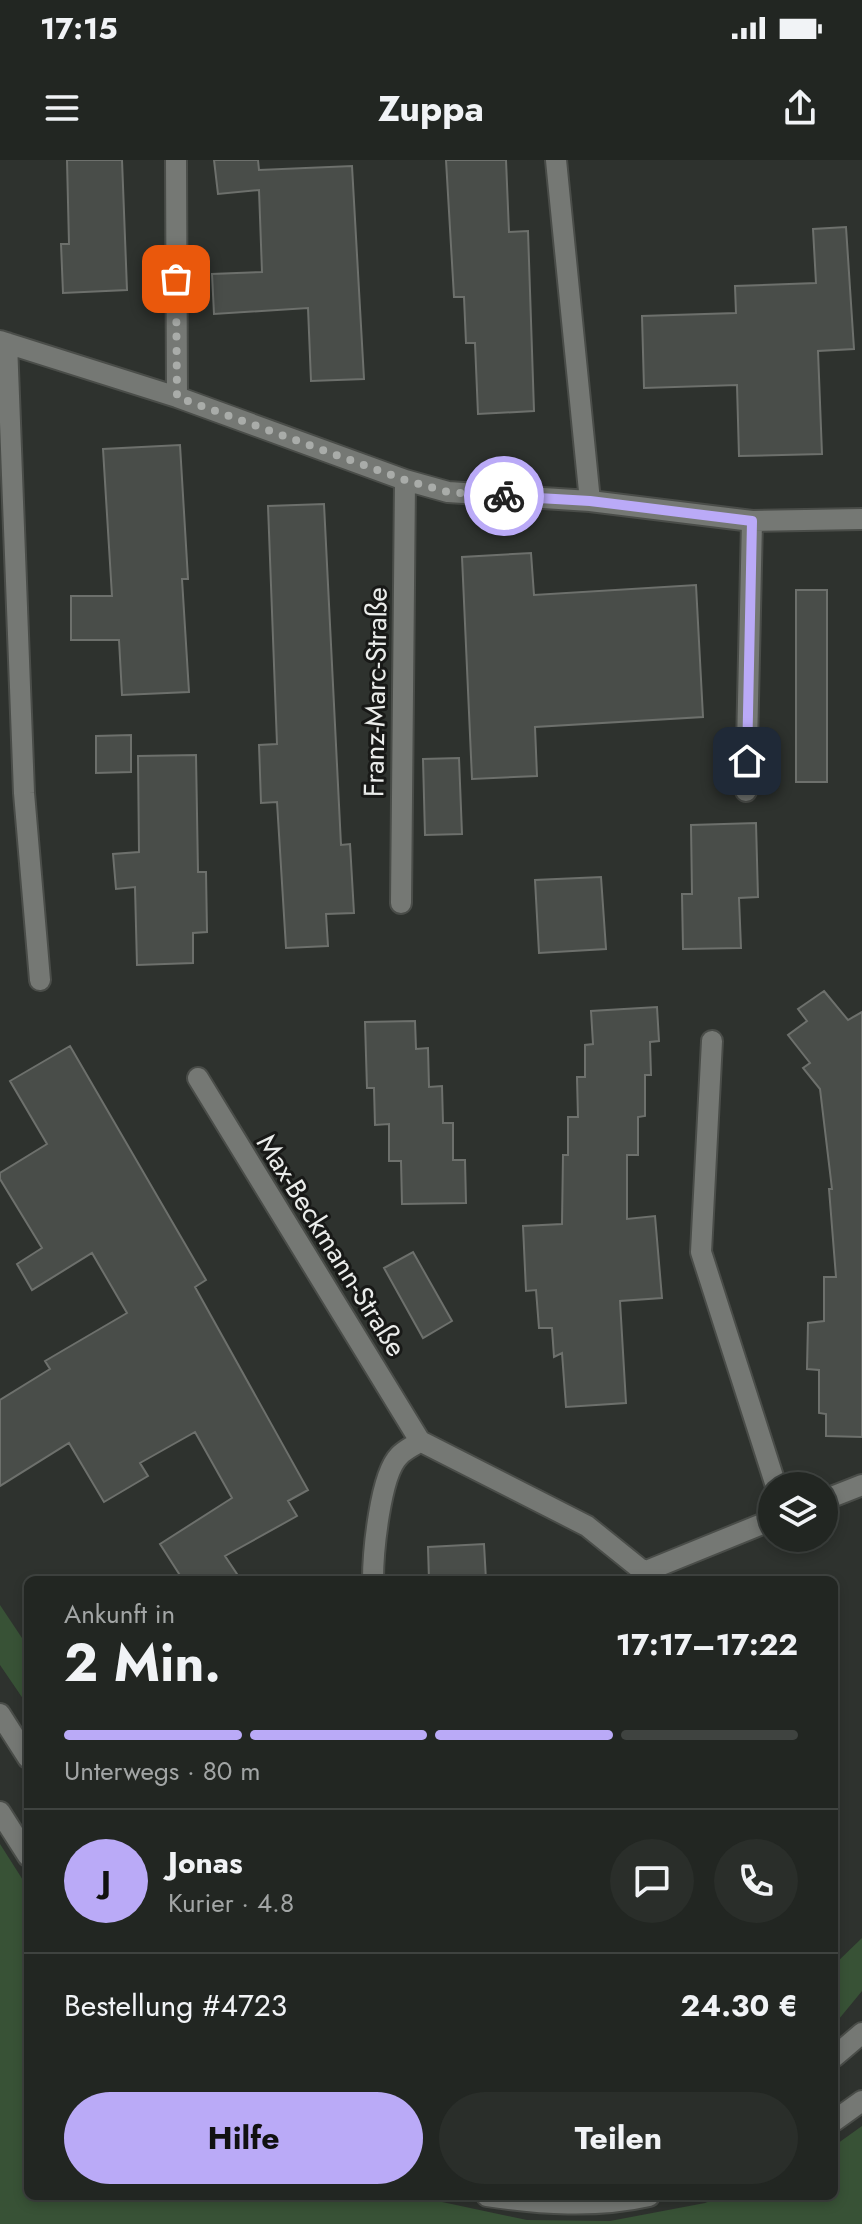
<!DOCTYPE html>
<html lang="de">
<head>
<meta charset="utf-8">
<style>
  :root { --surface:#222622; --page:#2a2e2a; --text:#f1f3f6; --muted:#a2a5a5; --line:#3f4340; --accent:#baaaf7 }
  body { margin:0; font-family:Jost,sans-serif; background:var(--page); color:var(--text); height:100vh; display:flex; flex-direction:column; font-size:30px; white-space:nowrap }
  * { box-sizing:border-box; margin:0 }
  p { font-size:26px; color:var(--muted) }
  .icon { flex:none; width:44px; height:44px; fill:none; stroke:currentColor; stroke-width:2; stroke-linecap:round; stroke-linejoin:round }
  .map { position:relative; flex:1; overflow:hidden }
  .drawer { position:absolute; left:24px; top:1416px; width:814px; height:624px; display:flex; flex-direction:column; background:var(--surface); border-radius:12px; box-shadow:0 4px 12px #0003,0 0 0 2px var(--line) }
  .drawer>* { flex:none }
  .fabs { position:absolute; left:758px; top:1312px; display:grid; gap:16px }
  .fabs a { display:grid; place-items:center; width:80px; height:80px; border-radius:50%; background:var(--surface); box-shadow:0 4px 12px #0003,0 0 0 2px var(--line); font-size:40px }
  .pin { position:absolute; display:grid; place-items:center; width:68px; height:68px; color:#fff; margin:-34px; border-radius:16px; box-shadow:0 4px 12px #0006 }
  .courier { position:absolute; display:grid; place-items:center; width:80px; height:80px; margin:-40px; border:6px solid #baaaf7; border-radius:50%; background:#fff; color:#222; box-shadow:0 2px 10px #0007 }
  .head em { font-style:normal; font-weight:700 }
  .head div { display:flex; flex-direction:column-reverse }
  .head { display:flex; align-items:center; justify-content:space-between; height:136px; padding:0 40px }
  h1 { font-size:52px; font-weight:700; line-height:60px }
  .bar { display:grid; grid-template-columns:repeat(4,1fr); gap:12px 8px; align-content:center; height:96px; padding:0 40px }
  .bar i { height:10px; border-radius:6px; background:var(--line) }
  .bar .active { background:var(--accent) }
  .bar p { grid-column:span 4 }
  .line { display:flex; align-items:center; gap:20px; padding:0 40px; border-top:2px solid var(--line) }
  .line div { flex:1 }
  .round { display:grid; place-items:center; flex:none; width:84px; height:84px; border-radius:42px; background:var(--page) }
  .action { display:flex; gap:16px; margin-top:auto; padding:16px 40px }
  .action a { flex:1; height:92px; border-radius:48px; background:var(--accent); color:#111; font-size:32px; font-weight:700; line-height:92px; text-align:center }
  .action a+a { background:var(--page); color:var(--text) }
  .status { display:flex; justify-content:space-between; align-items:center; height:56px; padding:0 40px; background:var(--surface); direction:ltr }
  .status svg { height:22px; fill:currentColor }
  header { display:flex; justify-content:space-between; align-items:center; height:104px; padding:0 40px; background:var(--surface); font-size:36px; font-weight:700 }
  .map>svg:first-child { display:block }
</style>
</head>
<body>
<div class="status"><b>17:15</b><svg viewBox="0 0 49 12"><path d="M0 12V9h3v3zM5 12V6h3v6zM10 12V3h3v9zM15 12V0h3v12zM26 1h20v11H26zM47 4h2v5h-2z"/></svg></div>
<header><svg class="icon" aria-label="menu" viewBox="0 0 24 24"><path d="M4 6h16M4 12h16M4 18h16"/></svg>Zuppa<svg class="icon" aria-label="share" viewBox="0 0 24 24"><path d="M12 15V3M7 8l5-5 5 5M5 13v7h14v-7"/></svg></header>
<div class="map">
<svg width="862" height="2064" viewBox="0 0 862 2064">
  <rect width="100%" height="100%" fill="#2e322e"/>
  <path fill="#385236" d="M0,1445L28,1487V1546L0,1505Z
    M0,1684L28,1728V2036H414L527,2060L610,2061L705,2043L722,2036H834V1986L862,1966V2064H0Z
    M862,1778V1831L834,1865V1805Z"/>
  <path fill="#494d49" stroke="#6d706c" stroke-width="2" d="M67,0H122L127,130L63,133L61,84H69Z
    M214,0H258L259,10L352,6L364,219L311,221L308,148L214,154L212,114L262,112L259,30L218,34Z
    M446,0H506L509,72L528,71L534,251L478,254L475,183H466L464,137H454Z
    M846,67L854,189L818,191L822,294L739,296L737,225L644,228L642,156L736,153L735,126L816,123L813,69Z
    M180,285L188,419H182L189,532L122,535L119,480H71V436H112L103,289Z
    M324,344L341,685L350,684L354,753L326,754L328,786L286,788L277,642L261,643L259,585L277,584L268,346Z
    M531,393L534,435L696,425L703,557L535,567L537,616L472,619L462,397Z
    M796,430H827V622H796Z
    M131,575V612L96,613V576Z
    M196,595L198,712H206L207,772L193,773V803L137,805L135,727L116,729L113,694L139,692L138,596Z
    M459,598L462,674L425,675L423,599Z
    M756,663L758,737L739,738L741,788L683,789L682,734H692L691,665Z
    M601,717L606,789L539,793L535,720Z
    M824,831L848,860L862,852V1277L826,1276V1254L819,1253V1210L807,1209L808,1163L824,1161V1117H836L829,1029H832L820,929L803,908L810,903L788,875L807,861L798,849Z
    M657,847L659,881L650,882L651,915H645V956L638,957V995H627V1059L655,1056L662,1138L620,1141L626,1243L566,1247L562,1193L554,1197L552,1168H539L536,1130L526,1131L523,1066L562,1064L563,995H568V957H578L577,917H585V885L593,884L591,851Z
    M415,861L416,889L428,888L429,927L442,926L443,963H453V1000H465L466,1043L402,1044L401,1001H389V964L375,965L374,928H367L365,862Z
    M70,886L206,1120L195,1127L308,1330L288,1341L297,1356L225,1396L241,1420H183L160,1384L232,1338L195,1272L140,1303L148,1316L104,1342L69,1283L0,1326V1240L50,1209L45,1201L127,1153L92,1093L32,1130L17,1104L42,1088L0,1019V1013L47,984L10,921Z
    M413,1092L452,1161L423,1178L384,1108Z
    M484,1384L486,1420H429L428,1387Z"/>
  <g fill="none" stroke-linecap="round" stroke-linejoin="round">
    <g stroke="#4a4d49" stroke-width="24">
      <path id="minor" d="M176,0L177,237
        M556,0L590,341
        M0,181L177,237L405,320L448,332L590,341L752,361L862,359
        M7,183L24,633L40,820
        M746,631L752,361
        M401,743L405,320
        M712,881L701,1092L776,1326
        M198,918L420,1281L587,1366L654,1420
        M824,1340L862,1325
        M644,1412L772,1360
        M373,1420C373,1393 380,1315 399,1296C404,1290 414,1286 420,1281"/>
    </g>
    <g stroke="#4a4d49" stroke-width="24">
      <path id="tertiary" d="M0,1554L28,1598
        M0,1652L28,1696
        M834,1897L862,1873
        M834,1961L862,1941
        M487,2036C540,2044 596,2048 649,2036"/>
    </g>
    <use href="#minor" stroke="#757874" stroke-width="20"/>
    <use href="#tertiary" stroke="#757874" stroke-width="20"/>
  </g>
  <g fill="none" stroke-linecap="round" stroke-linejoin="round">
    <path stroke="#a9aca9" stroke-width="8" stroke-dasharray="0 14.4" d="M176,119L177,237L405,320L448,332L504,336"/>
    <path stroke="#baaaf7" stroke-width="10" d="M504,336L590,341L752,361L747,601"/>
  </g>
  <g text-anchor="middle" stroke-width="6" stroke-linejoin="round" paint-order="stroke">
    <g font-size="28" fill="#ebedeb" stroke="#181917">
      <text transform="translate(375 532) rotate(-89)" y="10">Franz-Marc-Straße</text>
      <text transform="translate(332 1085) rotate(58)" y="10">Max-Beckmann-Straße</text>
    </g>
  </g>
</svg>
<div class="fabs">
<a><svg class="icon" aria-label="layers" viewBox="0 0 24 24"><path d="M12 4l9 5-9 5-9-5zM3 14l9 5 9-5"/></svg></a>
</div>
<div class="pin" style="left:176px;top:119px;background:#ea580c"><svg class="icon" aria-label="bag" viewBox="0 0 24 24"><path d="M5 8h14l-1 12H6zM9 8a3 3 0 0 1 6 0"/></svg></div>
<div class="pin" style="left:747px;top:601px;background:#1f2937"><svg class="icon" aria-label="home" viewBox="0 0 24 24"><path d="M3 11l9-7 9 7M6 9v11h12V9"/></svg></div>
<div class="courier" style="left:504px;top:336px"><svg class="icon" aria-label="bike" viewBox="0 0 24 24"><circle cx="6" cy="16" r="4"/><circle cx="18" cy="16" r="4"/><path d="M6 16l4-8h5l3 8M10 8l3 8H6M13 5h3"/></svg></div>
<section class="drawer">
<div class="head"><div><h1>2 Min.</h1><p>Ankunft in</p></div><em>17:17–17:22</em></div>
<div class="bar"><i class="active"></i><i class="active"></i><i class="active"></i><i></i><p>Unterwegs · 80 m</p></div>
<div class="line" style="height:144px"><b class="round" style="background:var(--accent);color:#111">J</b><div><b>Jonas</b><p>Kurier · 4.8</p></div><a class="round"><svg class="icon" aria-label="chat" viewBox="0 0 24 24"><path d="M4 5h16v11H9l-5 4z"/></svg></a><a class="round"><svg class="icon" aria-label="phone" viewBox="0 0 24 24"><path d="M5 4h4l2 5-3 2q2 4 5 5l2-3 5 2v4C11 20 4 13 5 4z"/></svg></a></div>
<div class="line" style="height:104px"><div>Bestellung #4723</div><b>24.30 €</b></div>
<div class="action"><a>Hilfe</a><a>Teilen</a></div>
</section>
</div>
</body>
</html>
